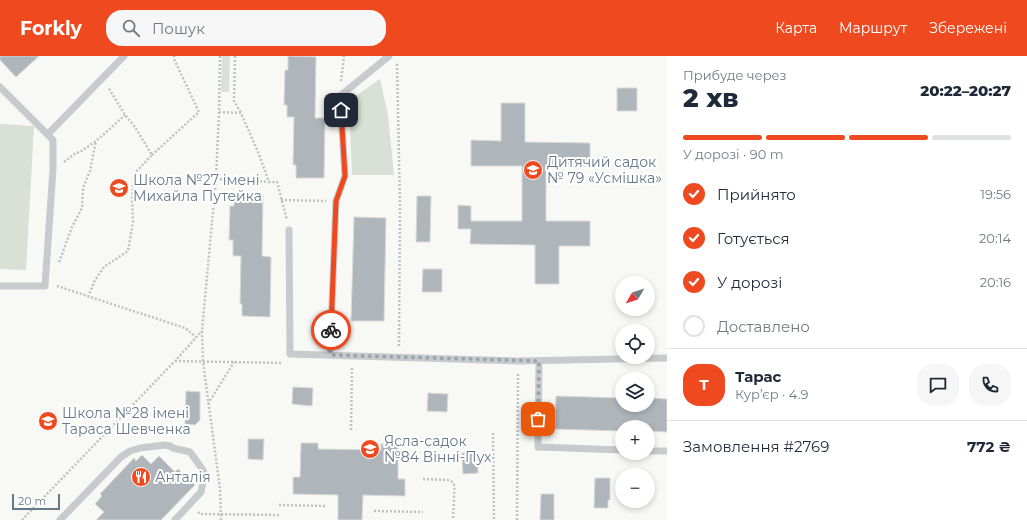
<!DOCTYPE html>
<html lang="uk">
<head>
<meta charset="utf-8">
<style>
  :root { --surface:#fff; --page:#f6f6f7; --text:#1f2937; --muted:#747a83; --line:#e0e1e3; --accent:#ee491f }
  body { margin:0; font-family:Montserrat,sans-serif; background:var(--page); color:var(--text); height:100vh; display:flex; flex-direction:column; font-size:15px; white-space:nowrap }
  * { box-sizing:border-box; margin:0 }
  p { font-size:13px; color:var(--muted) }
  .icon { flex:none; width:22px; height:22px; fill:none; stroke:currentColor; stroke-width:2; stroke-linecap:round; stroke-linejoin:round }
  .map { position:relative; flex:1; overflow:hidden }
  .sheet { display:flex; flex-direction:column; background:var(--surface); width:360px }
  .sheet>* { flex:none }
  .needle { width:26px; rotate:231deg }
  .tools { position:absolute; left:615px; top:220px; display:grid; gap:8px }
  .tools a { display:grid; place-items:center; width:40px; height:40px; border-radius:50%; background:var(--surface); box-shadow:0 2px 6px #0003; font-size:20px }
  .scale { position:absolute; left:12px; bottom:10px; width:48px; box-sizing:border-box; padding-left:4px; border:2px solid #657988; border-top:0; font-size:11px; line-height:14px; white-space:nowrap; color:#657988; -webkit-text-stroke:3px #fff; paint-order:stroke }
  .pin { position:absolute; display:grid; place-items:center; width:34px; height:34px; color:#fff; margin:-17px; border-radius:8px; box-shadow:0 2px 6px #0006 }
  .courier { position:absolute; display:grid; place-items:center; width:40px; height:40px; margin:-20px; border:3px solid #ee491f; border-radius:50%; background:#fff; color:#222; box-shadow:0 1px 5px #0007 }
  .summary em { font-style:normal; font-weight:800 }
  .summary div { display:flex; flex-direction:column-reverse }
  .summary { display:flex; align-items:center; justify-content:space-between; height:68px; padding:0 16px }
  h1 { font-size:26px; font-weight:800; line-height:30px }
  .bar { display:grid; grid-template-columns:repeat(4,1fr); gap:6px 4px; align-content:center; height:48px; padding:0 16px }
  .bar i { height:5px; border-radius:3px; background:var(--line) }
  .bar .active { background:var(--accent) }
  .bar p { grid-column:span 4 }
  .line { display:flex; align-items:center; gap:10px; padding:0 16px; border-top:1px solid var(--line) }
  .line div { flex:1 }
  .round { display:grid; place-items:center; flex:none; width:42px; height:42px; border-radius:16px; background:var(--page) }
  ol { padding:0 16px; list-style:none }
  li { display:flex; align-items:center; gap:12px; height:44px }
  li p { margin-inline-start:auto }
  li .icon { padding:4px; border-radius:50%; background:var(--accent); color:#fff; stroke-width:4 }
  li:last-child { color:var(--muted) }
  li i { width:22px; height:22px; border:2px solid var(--line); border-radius:50% }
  header { display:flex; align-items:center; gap:24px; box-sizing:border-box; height:56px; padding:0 20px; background:var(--accent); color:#fff }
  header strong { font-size:19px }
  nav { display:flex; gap:22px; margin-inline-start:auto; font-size:14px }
  .search { width:280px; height:36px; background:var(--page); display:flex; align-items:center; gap:10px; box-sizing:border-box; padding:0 14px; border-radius:16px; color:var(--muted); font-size:15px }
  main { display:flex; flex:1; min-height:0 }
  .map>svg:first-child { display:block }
</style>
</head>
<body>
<header>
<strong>Forkly</strong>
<div class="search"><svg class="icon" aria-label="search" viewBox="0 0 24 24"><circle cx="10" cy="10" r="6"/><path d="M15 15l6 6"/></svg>Пошук</div>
<nav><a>Карта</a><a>Маршрут</a><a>Збережені</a></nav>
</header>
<main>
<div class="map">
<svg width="667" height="464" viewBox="0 0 667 464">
  <rect width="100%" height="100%" fill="#f8f8f5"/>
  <path fill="#d9e0d5" d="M222,0H230L229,36H221Z
    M380,23L388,59L394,119H352L349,45Z
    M0,68L34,70L26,214L0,213Z"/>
  <path fill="#aeb6bc" stroke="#d9d9d7" d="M0,0H39L16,21L0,4Z
    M288,0L316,1L315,62H325L324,122H296V109H293L294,61H287V49H284L285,14H288Z
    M617,32H637V55H617Z
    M501,47H525V86L590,87V110H546V165H590V190H559V228H535V189L470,188L471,173H458V149L471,150V165H522V110H471V84L501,85Z
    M234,138L263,139L262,200L271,201L270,261L242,260V248H240L241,200H233V184H229L230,150H234Z
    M417,140H431L430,186H416Z
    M354,161L386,162L384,265H351Z
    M423,213H442V236H422Z
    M293,331L313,332L312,350L292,348Z
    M186,335L200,336V364L195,369L185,368Z
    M428,337L448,338L447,356L427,355Z
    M556,340L622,342V349H648V342L667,343V376L648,375V371H622V375L555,373Z
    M248,383H264L263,404L248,403Z
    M301,387H318V393L381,394V388H398V423H405V440L363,439L362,464H338V439L293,438V421H300Z
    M477,396L478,417L463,418L462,397Z
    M142,399L151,408L159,400L175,416L178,413L195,429L161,464H96L104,456L95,448L102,440L100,438L134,402L136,405Z
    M595,422H610V444H608V452H594Z
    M541,438H554V464H540Z"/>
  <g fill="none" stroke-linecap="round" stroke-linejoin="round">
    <path stroke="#bec1c3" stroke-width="2.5" stroke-dasharray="2 2" stroke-linecap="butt" d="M220,0L219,56L216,123L202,275L203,306L220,433L221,464
      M235,0L234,45L241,57
      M397,8L400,149L399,291
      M341,25L344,0
      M219,56L241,57L258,96L269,126H277L287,164
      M152,99L199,56L174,3V0
      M64,106L76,97L80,96L96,85L104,78L125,59
      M216,123L269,126
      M281,144L326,145
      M59,206L72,171L82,152L83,132L90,115L96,85
      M57,230L185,272L196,281
      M88,241L95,224L104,211L128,195L133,166L132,141L134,118L152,99L135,71L125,59L108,31
      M175,305L283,307
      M208,348L234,306
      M351,374L352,311
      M493,377L494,464
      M423,423L446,424C450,424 452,425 454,429C455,434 453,457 453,464
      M279,449L326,450
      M374,455L423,456
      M198,456L200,458H205L279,459
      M22,464L175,305L202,275
      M517,464L518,316"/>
    <path stroke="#c7cbce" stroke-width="7" d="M0,31L53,84V113L45,230H0
      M48,78L124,0
      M289,174L290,298L518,305L667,302
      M330,299L336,145L345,120L340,40L389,0
      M539,305L538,391L622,394
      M648,395H667
      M60,464L121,401L130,395L140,392L165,389L170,390L173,392L190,396L203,414L205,421L203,426L201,436L175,464"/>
  </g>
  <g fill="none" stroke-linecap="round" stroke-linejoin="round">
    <path stroke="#98a5ae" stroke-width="4" stroke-dasharray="0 7.2" d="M331,274L330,299L539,305L538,363"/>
    <path stroke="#ee491f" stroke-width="5" d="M331,274L336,145L345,120L341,54"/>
  </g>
  <defs>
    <g id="school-disc" transform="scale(1)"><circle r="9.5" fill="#ee491f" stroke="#fff"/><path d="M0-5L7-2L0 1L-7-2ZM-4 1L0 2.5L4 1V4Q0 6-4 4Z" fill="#fff"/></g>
    <g id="restaurant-disc" transform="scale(1)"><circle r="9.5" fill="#ee491f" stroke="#fff"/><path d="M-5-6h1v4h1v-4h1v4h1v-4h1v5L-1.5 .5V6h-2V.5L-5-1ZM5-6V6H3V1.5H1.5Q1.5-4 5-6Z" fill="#fff"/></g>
  </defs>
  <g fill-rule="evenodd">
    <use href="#school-disc" x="533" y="114"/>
    <use href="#school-disc" x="119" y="132"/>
    <use href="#school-disc" x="48" y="365"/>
    <use href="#school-disc" x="370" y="393"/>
    <use href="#restaurant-disc" x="141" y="421"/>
  </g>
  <g text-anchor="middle" stroke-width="4" stroke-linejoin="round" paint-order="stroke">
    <g font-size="14" fill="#657988" stroke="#fff" text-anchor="start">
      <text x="547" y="111">Дитячий садок<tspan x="547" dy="16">№ 79 «Усмішка»</tspan></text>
      <text x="133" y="129">Школа №27 імені<tspan x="133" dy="16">Михайла Путейка</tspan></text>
      <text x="62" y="362">Школа №28 імені<tspan x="62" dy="16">Тараса Шевченка</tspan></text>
      <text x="384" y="390">Ясла-садок<tspan x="384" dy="16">№84 Вінні-Пух</tspan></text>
      <text x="155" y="426">Анталія</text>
    </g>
  </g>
</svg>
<div class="tools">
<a><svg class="needle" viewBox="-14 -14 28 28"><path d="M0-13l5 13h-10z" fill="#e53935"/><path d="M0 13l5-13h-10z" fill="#747a83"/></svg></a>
<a><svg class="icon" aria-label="locate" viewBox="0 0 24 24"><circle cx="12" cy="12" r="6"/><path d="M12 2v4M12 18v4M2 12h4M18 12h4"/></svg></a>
<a><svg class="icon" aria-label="layers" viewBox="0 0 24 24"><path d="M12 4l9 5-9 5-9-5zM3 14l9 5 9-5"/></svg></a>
<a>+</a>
<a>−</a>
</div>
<div class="scale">20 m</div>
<div class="pin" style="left:538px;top:363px;background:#ea580c"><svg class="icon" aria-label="bag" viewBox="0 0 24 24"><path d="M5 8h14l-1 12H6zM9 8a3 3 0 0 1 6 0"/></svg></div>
<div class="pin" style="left:341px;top:54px;background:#1f2937"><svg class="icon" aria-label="home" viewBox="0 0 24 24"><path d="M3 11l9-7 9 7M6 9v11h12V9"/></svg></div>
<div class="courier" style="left:331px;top:274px"><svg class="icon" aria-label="bike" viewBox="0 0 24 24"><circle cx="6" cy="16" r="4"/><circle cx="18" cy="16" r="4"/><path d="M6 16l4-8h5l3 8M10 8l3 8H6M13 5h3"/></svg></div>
</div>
<section class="sheet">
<div class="summary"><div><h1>2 хв</h1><p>Прибуде через</p></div><em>20:22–20:27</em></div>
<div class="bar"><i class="active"></i><i class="active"></i><i class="active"></i><i></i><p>У дорозі · 90 m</p></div>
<ol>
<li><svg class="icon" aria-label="check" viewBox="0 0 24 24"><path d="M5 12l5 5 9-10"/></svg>Прийнято<p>19:56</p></li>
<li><svg class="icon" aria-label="check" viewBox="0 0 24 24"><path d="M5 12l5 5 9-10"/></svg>Готується<p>20:14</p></li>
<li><svg class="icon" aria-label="check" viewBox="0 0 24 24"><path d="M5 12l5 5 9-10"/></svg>У дорозі<p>20:16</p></li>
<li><i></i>Доставлено</li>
</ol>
<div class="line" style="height:72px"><b class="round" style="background:var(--accent);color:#fff">Т</b><div><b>Тарас</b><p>Кур’єр · 4.9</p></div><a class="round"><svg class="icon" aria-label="chat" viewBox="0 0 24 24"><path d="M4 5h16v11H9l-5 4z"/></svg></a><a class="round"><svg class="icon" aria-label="phone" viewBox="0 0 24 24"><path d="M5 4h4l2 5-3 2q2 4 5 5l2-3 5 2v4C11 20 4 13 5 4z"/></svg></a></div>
<div class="line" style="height:52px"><div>Замовлення #2769</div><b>772 ₴</b></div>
</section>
</main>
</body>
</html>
